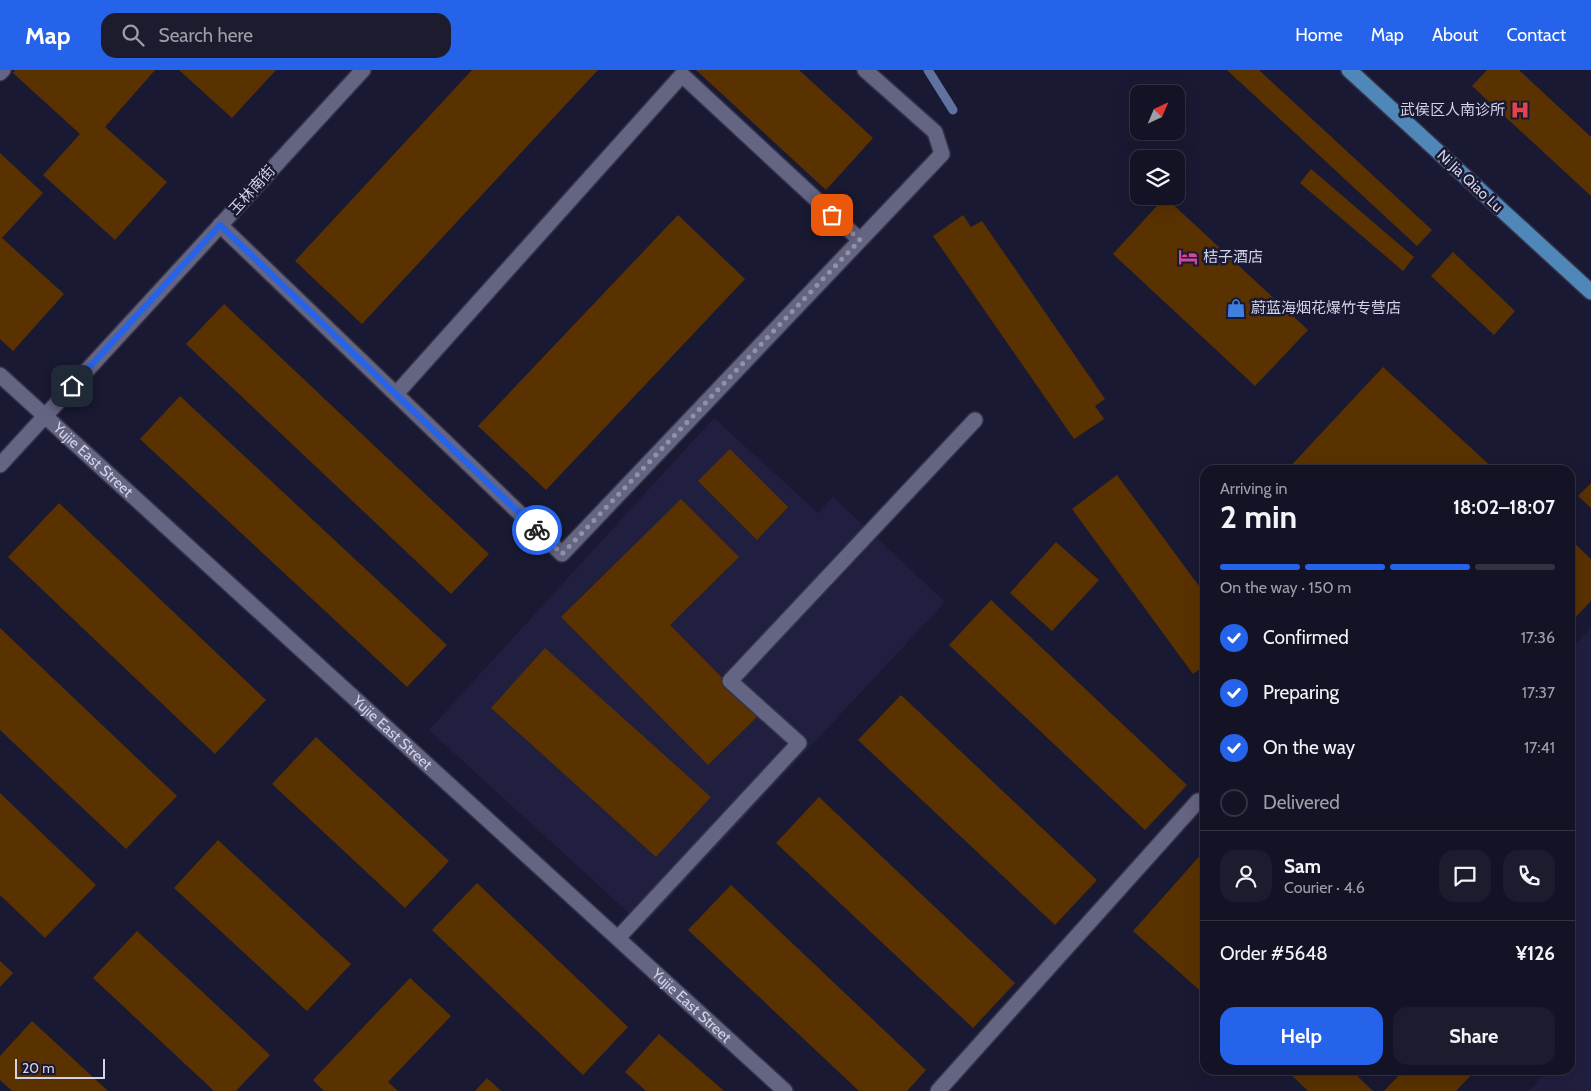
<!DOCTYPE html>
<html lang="en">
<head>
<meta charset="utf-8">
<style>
  :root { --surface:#141326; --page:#1d1c2e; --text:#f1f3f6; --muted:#9d9ea7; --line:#333243; --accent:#2563eb }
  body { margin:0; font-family:Cabin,"Noto Sans SC",sans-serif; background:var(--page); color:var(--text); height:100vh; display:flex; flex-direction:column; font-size:19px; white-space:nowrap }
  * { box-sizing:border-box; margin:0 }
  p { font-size:16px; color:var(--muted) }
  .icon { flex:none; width:28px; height:28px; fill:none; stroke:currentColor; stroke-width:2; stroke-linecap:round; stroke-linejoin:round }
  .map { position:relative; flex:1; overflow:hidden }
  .side { position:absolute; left:1200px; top:395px; width:375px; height:610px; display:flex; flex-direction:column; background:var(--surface); border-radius:15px; box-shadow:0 5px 20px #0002,0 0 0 1px var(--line) }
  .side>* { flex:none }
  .needle { width:32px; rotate:44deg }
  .buttons { position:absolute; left:1130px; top:15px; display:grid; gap:10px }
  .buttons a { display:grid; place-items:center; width:55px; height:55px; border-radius:10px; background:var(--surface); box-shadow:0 5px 20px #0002,0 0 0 1px var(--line); font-size:25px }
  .scale { position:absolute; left:15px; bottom:12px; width:90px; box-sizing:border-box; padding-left:5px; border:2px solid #d3d3e6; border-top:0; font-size:14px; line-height:18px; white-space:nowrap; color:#d3d3e6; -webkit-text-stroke:4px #1a1933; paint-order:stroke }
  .pin { position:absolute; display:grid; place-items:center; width:42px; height:42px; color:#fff; margin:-21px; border-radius:10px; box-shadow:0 2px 8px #0006 }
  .courier { position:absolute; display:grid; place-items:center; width:50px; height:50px; margin:-25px; border:4px solid #2563eb; border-radius:50%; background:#fff; color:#222; box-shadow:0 1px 6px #0007 }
  .head em { font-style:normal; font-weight:800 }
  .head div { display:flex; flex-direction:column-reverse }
  .head { display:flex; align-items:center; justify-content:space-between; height:85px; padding:0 20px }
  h1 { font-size:32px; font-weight:800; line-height:38px }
  .bar { display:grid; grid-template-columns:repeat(4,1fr); gap:8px 5px; align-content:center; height:60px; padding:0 20px }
  .bar i { height:6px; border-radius:4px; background:var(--line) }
  .bar .selected { background:var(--accent) }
  .bar p { grid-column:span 4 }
  .line { display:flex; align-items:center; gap:12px; padding:0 20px; border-top:1px solid var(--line) }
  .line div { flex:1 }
  .round { display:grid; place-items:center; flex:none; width:52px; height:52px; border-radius:15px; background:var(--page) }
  ol { padding:0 20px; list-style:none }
  li { display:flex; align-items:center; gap:15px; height:55px }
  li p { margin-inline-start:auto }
  li .icon { padding:5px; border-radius:50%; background:var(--accent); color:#fff; stroke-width:4 }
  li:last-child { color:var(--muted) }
  li i { width:28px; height:28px; border:2px solid var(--line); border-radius:50% }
  .primary-button { display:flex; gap:10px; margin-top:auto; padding:10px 20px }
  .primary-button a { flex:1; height:58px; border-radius:15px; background:var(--accent); color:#fff; font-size:20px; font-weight:800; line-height:58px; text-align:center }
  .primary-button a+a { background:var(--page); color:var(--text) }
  header { display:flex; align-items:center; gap:30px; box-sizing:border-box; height:70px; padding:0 25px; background:var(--accent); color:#fff }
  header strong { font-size:24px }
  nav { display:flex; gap:28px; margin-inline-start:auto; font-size:18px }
  .search { width:350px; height:45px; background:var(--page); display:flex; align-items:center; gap:12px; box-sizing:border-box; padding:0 18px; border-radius:15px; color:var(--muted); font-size:19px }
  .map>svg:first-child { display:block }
</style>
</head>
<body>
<header>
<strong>Map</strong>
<div class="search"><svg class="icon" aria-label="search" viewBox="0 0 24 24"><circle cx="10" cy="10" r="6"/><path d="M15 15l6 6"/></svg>Search here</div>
<nav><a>Home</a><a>Map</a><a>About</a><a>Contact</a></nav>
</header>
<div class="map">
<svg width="1591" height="1021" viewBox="0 0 1591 1021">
  <rect width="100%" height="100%" fill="#1a1933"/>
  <path fill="#211f40" d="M714,348L818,443L833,427L945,532L643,856L429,660Z
    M1591,558V1021H1529L1548,1000H1570V580Z"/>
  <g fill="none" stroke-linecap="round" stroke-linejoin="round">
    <path stroke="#6172a1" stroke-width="9" d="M928,0L953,40"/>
  </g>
  <path fill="#5a3200" d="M15,0H155L105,57L167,112L115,170L43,105L80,64L13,3Z
    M179,0H276L232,48Z
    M472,0H598L362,254L295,191Z
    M696,0H799L873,68L826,120Z
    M1227,0H1259L1432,160L1417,176Z
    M1487,0H1519L1591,67V126L1472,16Z
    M0,83L43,123L2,168L64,224L13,281L0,269Z
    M1311,99L1414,187L1403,201L1300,113Z
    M1165,127L1308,260L1255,316L1113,184Z
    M678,145L745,209L546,420L478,356Z
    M963,145L971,157L982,151L1105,329L1095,336L1104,349L1074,369L933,166Z
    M1453,182L1515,241L1494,265L1431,206Z
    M224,234L489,484L451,524L186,274Z
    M1383,297L1495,400H1287Z
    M180,326L447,575L407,617L140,369Z
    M730,379L788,437L757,470L698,411Z
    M1117,405L1205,524V595L1193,604L1072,439Z
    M1591,413V438L1578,426Z
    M681,429L739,487L670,555L759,645L708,695L561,547Z
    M59,433L266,630L215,684L8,487Z
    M1570,469L1591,489V531L1570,553Z
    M1056,472L1099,510L1052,561L1010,523Z
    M991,530L1187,715L1145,760L949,575Z
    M0,558L177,726L126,779L0,660Z
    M545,578L711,727L656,787L491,638Z
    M901,625L1097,810L1055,855L858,670Z
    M316,667L449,791L405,838L272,714Z
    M0,723L96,815L45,868L0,825Z
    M819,727L1015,913L973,958L776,773Z
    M218,770L351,894L307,941L174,818Z
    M1205,780V925L1133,861Z
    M477,813L628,957L583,1005L432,860Z
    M731,815L926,1000L907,1021H859L688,860Z
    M137,861L270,985L236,1021H214L93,908Z
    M0,891L13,903L0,917Z
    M410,908L451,946L388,1012L398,1021H324L313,1010Z
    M32,951L108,1021H12L0,1010V986Z
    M659,964L724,1021H646L625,1002Z
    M1286,1000H1351L1373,1021H1308Z
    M1404,1000H1476L1456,1021H1384Z
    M487,1008L501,1021H475Z"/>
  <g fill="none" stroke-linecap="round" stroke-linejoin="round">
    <g stroke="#333247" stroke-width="18">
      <g id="minor">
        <path d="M0,3L3,0"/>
        <path d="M220,155L562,484L942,84L935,62L865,0"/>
        <path id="s1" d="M0,305L785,1021"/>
        <path d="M396,324L682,5L860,170"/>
        <path d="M0,395L363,0"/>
        <path d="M618,868L799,673L730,611L975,350"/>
        <path d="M938,1021L1198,731"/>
      </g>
    </g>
    <g stroke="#333247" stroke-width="18">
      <path id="major" d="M1349,0L1591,222"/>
    </g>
    <use href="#minor" stroke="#646483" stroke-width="15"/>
    <use href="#major" stroke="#5087b9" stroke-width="15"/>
  </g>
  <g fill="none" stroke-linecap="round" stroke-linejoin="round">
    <path stroke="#9292a7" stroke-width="5" stroke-dasharray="0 9" d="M537,460L562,484L860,170L832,145"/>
    <path stroke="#2563eb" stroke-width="6" d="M72,316L220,155L537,460"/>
  </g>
  <defs>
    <g id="hospital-bare" transform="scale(1.5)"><path d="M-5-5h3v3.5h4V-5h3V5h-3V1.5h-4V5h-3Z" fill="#e0444e" stroke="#1a1933" stroke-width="2.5" paint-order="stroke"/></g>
    <g id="hotel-bare" transform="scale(1.5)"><path d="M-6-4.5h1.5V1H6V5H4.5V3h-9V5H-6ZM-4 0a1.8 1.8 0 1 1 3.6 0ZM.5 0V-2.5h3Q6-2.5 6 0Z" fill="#d1479c" stroke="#1a1933" stroke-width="2.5" paint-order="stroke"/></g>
    <g id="shop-bare" transform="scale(1.5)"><path d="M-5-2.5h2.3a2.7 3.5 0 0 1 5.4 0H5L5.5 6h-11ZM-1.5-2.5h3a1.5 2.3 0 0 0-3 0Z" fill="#3f7fe0" stroke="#1a1933" stroke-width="2.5" paint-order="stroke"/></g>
  </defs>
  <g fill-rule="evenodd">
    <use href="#hospital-bare" x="1520" y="40"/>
    <use href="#hotel-bare" x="1188" y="187"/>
    <use href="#shop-bare" x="1236" y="238"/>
  </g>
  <g text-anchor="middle" stroke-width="5" stroke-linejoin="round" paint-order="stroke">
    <g font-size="15" fill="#d3d3e6" stroke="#1a1933" text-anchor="start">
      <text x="1505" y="45" text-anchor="end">武侯区人南诊所</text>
      <text x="1203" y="192">桔子酒店</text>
      <text x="1251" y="243">蔚蓝海烟花爆竹专营店</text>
    </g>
    <g font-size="15" fill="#d3d3e6" stroke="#1a1933">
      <text transform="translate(1470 111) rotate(43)" y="5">Ni Jia Qiao Lu</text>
      <text transform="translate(252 120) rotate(-48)" y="5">玉林南街</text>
      <text dy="5" stroke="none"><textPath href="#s1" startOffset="126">Yujie East Street</textPath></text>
      <text dy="5" stroke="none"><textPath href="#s1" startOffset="531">Yujie East Street</textPath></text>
      <text dy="5" stroke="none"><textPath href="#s1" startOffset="936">Yujie East Street</textPath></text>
    </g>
  </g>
</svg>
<div class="buttons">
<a><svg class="needle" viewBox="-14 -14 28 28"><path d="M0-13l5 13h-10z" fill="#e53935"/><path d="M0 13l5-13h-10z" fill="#9d9ea7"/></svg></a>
<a><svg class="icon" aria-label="layers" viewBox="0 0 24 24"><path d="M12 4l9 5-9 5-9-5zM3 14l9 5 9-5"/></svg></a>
</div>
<div class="scale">20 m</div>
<div class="pin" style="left:832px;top:145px;background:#ea580c"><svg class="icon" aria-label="bag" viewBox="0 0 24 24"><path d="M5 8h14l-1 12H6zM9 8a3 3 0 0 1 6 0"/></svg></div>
<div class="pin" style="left:72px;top:316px;background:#1f2937"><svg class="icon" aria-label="home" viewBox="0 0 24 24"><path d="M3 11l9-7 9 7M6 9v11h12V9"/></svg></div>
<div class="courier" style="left:537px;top:460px"><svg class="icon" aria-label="bike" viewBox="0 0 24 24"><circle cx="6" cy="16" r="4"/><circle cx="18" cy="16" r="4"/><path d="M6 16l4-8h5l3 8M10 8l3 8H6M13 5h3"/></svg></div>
<section class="side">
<div class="head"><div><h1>2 min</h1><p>Arriving in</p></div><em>18:02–18:07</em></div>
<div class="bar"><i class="selected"></i><i class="selected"></i><i class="selected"></i><i></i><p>On the way · 150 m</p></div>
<ol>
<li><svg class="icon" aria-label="check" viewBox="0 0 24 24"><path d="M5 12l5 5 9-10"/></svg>Confirmed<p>17:36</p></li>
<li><svg class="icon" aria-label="check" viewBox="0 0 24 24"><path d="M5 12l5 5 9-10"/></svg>Preparing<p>17:37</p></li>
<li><svg class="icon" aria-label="check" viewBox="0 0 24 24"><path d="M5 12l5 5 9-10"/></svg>On the way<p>17:41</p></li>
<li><i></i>Delivered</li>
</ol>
<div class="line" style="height:90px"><a class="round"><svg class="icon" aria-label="person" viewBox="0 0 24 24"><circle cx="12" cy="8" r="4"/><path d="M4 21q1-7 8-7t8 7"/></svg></a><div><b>Sam</b><p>Courier · 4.6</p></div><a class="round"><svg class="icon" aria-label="chat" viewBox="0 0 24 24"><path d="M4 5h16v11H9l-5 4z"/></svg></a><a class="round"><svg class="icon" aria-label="phone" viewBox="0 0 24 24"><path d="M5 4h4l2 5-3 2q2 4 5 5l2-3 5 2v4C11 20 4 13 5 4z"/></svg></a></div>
<div class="line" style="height:65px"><div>Order #5648</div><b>¥126</b></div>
<div class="primary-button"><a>Help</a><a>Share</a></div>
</section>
</div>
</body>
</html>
